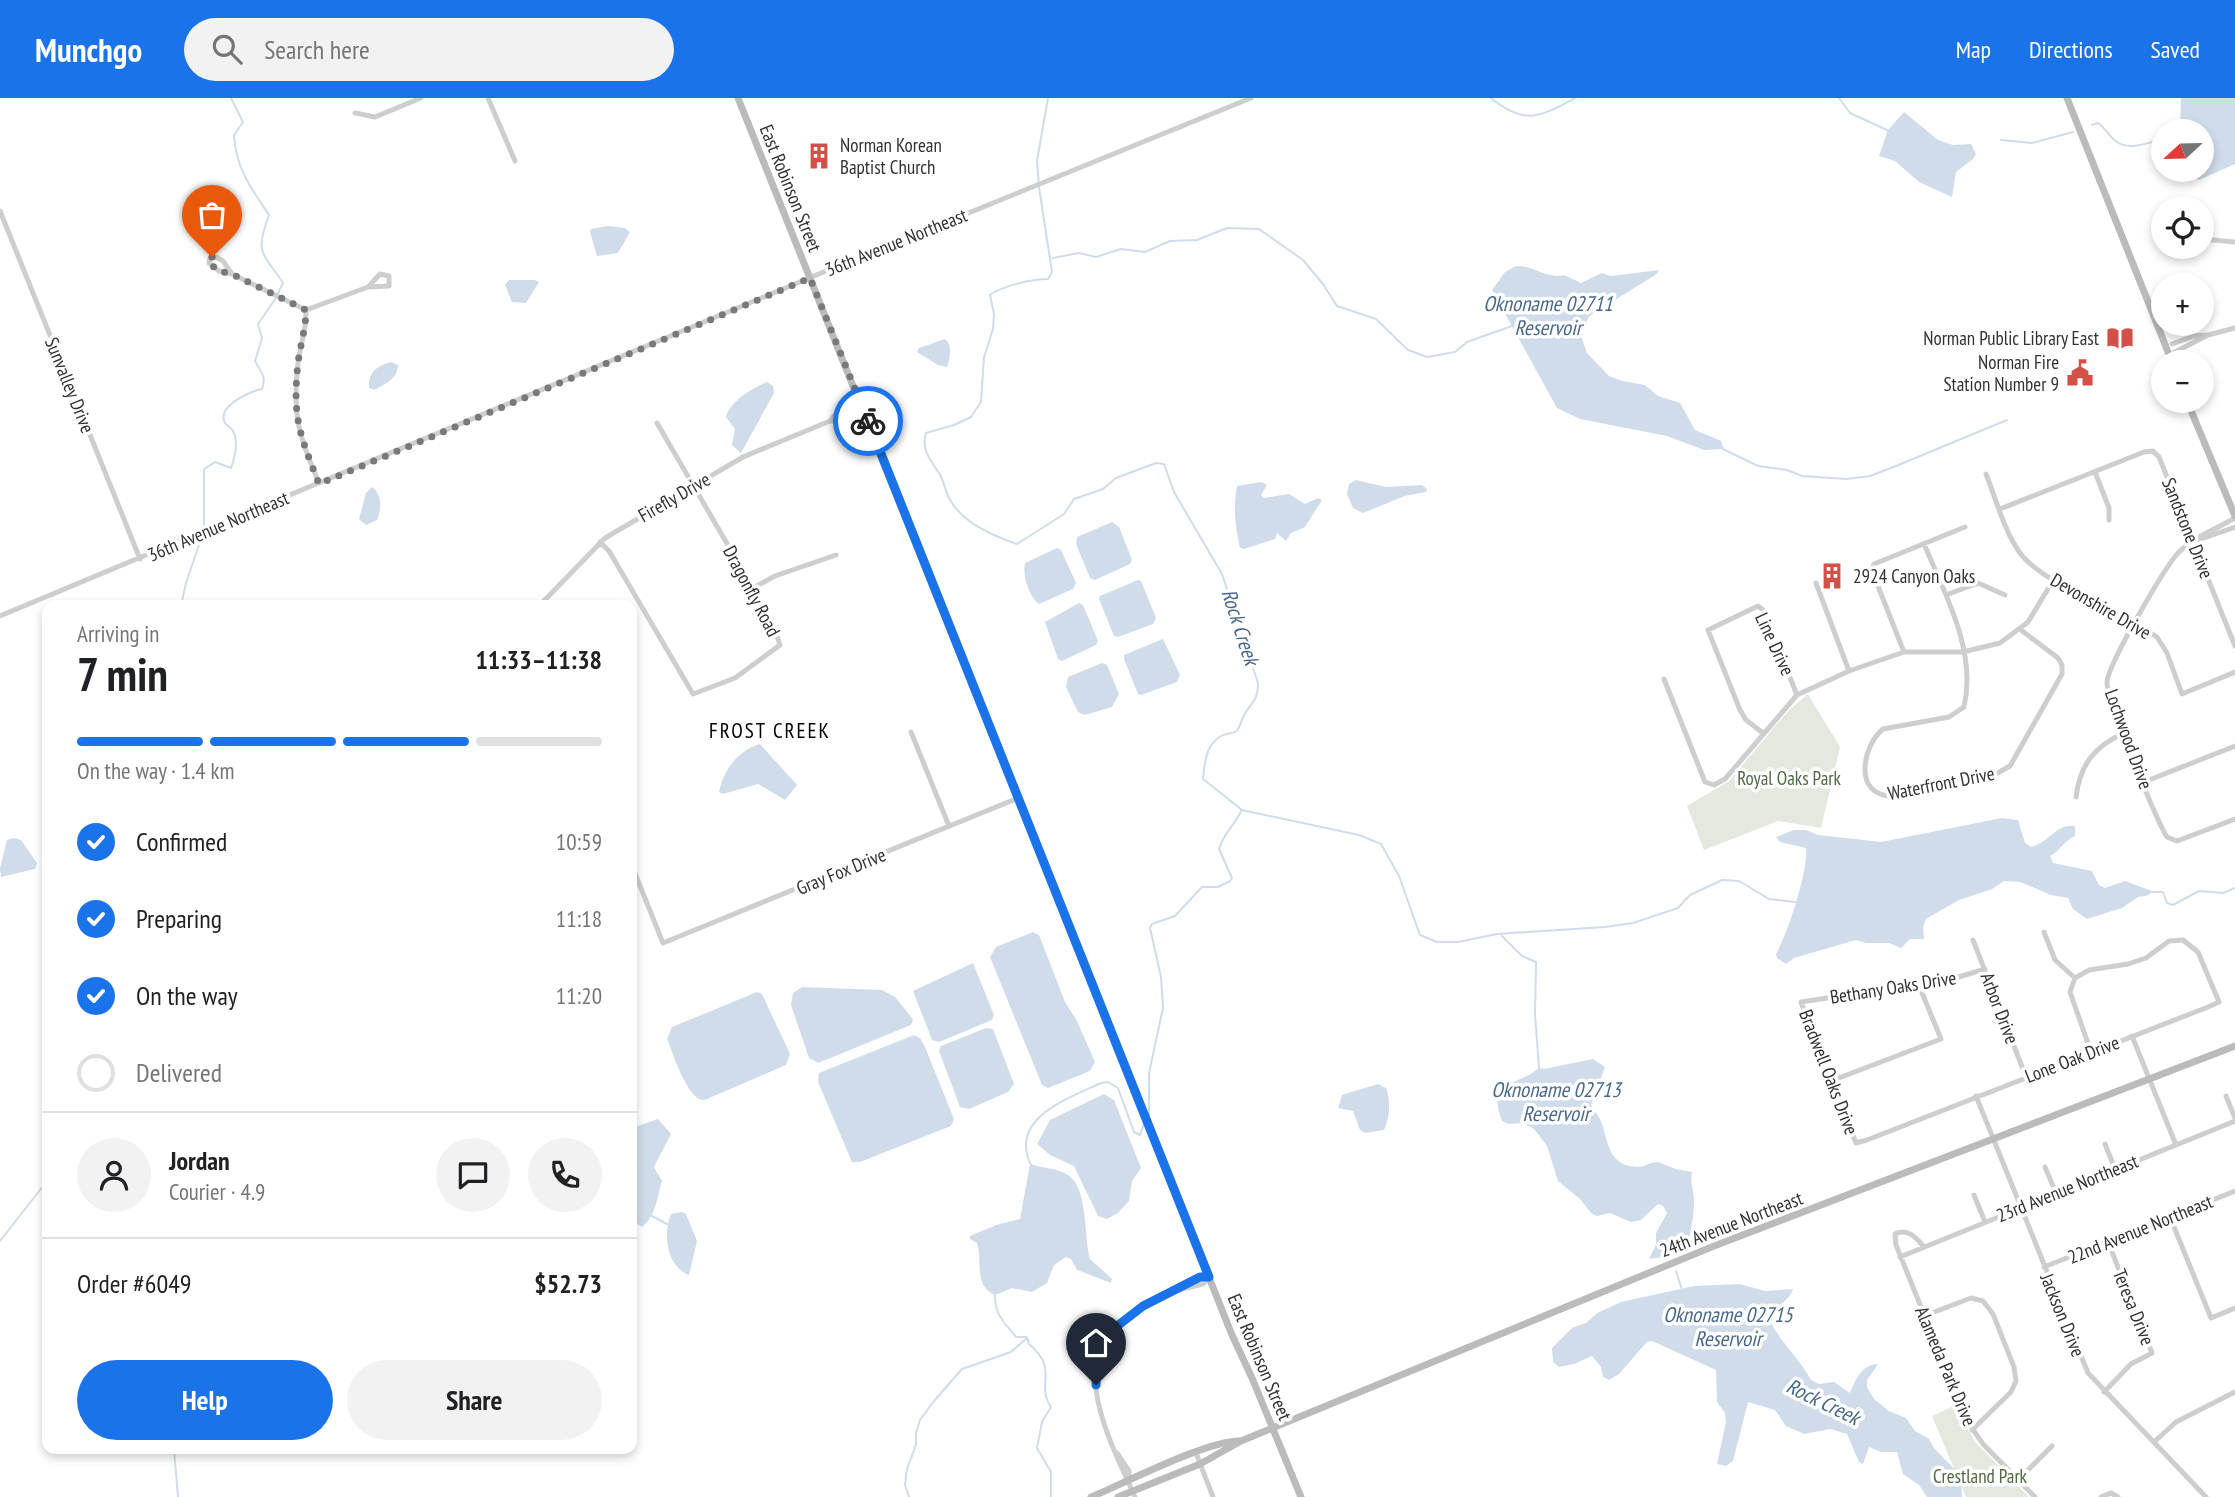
<!DOCTYPE html>
<html lang="en">
<head>
<meta charset="utf-8">
<style>
  :root { --surface:#fff; --page:#f2f2f2; --text:#202124; --muted:#757577; --line:#e0e0e0; --accent:#1a73e8 }
  body { margin:0; font-family:"PT Sans Narrow",sans-serif; background:var(--page); color:var(--text); height:100vh; display:flex; flex-direction:column; font-size:26px; white-space:nowrap }
  * { box-sizing:border-box; margin:0 }
  p { font-size:23px; color:var(--muted) }
  .icon { flex:none; width:38px; height:38px; fill:none; stroke:currentColor; stroke-width:2; stroke-linecap:round; stroke-linejoin:round }
  .map { position:relative; flex:1; overflow:hidden }
  .details { position:absolute; left:42px; top:502px; width:595px; height:854px; display:flex; flex-direction:column; background:var(--surface); border-radius:14px; box-shadow:0 4px 10px #0003 }
  .details>* { flex:none }
  .needle { width:46px; rotate:248deg }
  .tools { position:absolute; left:2151px; top:21px; display:grid; gap:14px }
  .tools a { display:grid; place-items:center; width:63px; height:63px; border-radius:50%; background:var(--surface); box-shadow:0 4px 10px #0003; font-size:35px }
  .pin { position:absolute; display:grid; place-items:center; width:60px; height:60px; color:#fff; margin:-72px -30px; border-radius:50% 50% 50% 0; rotate:-45deg; box-shadow:0 0 7px #0007 }
  .pin .icon { rotate:45deg }
  .courier { position:absolute; display:grid; place-items:center; width:70px; height:70px; margin:-35px; border:5px solid #1a73e8; border-radius:50%; background:#fff; color:#222; box-shadow:0 2px 9px #0007 }
  .summary em { font-style:normal; font-weight:700 }
  .summary div { display:flex; flex-direction:column-reverse }
  .summary { display:flex; align-items:center; justify-content:space-between; height:119px; padding:0 35px }
  h1 { font-size:46px; font-weight:700; line-height:52px }
  .bar { display:grid; grid-template-columns:repeat(4,1fr); gap:10px 7px; align-content:center; height:84px; padding:0 35px }
  .bar i { height:9px; border-radius:5px; background:var(--line) }
  .bar .active { background:var(--accent) }
  .bar p { grid-column:span 4 }
  .line { display:flex; align-items:center; gap:18px; padding:0 35px; border-top:2px solid var(--line) }
  .line div { flex:1 }
  .round { display:grid; place-items:center; flex:none; width:74px; height:74px; border-radius:37px; background:var(--page) }
  ol { padding:0 35px; list-style:none }
  li { display:flex; align-items:center; gap:21px; height:77px }
  li p { margin-inline-start:auto }
  li .icon { padding:7px; border-radius:50%; background:var(--accent); color:#fff; stroke-width:4 }
  li:last-child { color:var(--muted) }
  li i { width:38px; height:38px; border:4px solid var(--line); border-radius:50% }
  .primary-button { display:flex; gap:14px; margin-top:auto; padding:14px 35px }
  .primary-button a { flex:1; height:80px; border-radius:42px; background:var(--accent); color:#fff; font-size:28px; font-weight:700; line-height:80px; text-align:center }
  .primary-button a+a { background:var(--page); color:var(--text) }
  header { display:flex; align-items:center; gap:42px; box-sizing:border-box; height:98px; padding:0 35px; background:var(--accent); color:#fff }
  header strong { font-size:33px }
  nav { display:flex; gap:38px; margin-inline-start:auto; font-size:24px }
  .search { width:490px; height:63px; background:var(--page); display:flex; align-items:center; gap:18px; box-sizing:border-box; padding:0 24px; border-radius:38px; color:var(--muted); font-size:26px }
  .map>svg:first-child { display:block }
</style>
</head>
<body>
<header>
<strong>Munchgo</strong>
<div class="search"><svg class="icon" aria-label="search" viewBox="0 0 24 24"><circle cx="10" cy="10" r="6"/><path d="M15 15l6 6"/></svg>Search here</div>
<nav><a>Map</a><a>Directions</a><a>Saved</a></nav>
</header>
<div class="map">
<svg width="2235" height="1399" viewBox="0 0 2235 1399">
  <rect width="100%" height="100%" fill="#fff"/>
  <path fill="#e3e9de" d="M1808,596L1840,649L1821,730L1778,723L1704,752L1687,708L1729,683L1787,614Z
    M1954,1308L1976,1345L2029,1399H1966L1932,1318Z"/>
  <path fill="#d0dcea" d="M2181,0H2235V66L2199,82L2195,80L2193,72H2202V33H2180Z
    M1904,14L1938,42L1953,47L1971,46L1976,56L1973,61L1956,74L1952,99L1919,84L1895,63L1879,58L1888,32Z
    M608,128L625,130L630,134L618,155L597,158L590,134L591,131Z
    M1516,168C1533,167 1547,182 1564,177L1581,185L1602,175L1611,178L1659,172L1657,176L1592,216L1588,220L1581,238L1587,255L1609,278L1622,283L1645,287L1658,298L1680,305L1695,332L1721,343L1724,351L1704,352L1667,338L1580,321L1557,310L1492,192L1505,174Z
    M509,182H535L539,184L526,205L512,204L505,187Z
    M945,241C953,247 950,260 947,269L938,267L917,254L919,250Z
    M391,264L398,267C398,281 385,286 374,292L369,290C368,274 377,268 391,264Z
    M767,284L773,288L774,295L741,355L732,347L735,331L726,319C730,303 753,290 767,284Z
    M1356,382L1386,389L1422,387L1427,391L1426,394L1405,398L1363,415L1353,410L1347,396L1349,386Z
    M1261,384L1267,387L1261,397L1264,400L1289,396L1305,406L1318,400L1322,402L1305,429L1291,435L1286,443L1277,435L1275,441L1244,451L1240,450C1235,428 1233,409 1237,388Z
    M372,389C382,396 382,411 377,422L366,427L359,421L366,395Z
    M1112,424L1119,429L1132,462L1130,466L1095,482L1090,480L1076,446L1077,439Z
    M1057,450L1061,452L1076,485L1073,491L1039,506C1029,498 1022,478 1025,465Z
    M1138,482L1141,483L1156,520L1153,526L1118,539L1114,538L1099,501L1100,498Z
    M1079,505L1083,507L1098,543L1096,547L1062,563L1058,561L1045,524Z
    M1163,541L1180,577L1177,584L1141,597L1138,596L1124,561V557Z
    M1102,565L1107,567L1119,596L1112,609L1085,617L1078,614L1066,589L1068,579Z
    M760,646L797,687L785,702L758,686L723,696L719,694C723,673 738,652 760,646Z
    M2002,720L2018,722L2025,745L2031,749C2048,745 2057,725 2075,728V738C2064,743 2060,753 2050,758L2053,765L2092,773L2099,787L2105,790L2125,783L2152,793L2149,797L2138,799L2122,810L2087,821L2073,811L2068,800L2051,797L2020,784L2004,783L1992,791L1959,802L1926,821L1923,829L1924,841H1910L1901,850L1889,845H1866L1856,842L1794,860L1786,866L1777,860L1776,856C1787,837 1809,771 1806,750L1780,744L1776,739L1794,732H1806L1818,737L1881,744Z
    M14,740L21,742L37,765L35,771L1,779L0,770L7,742Z
    M1033,834L1039,837L1065,904L1077,923L1095,964L1090,973L1048,990L1042,987L990,859L996,849Z
    M973,865L994,917L992,922L939,944L932,942L913,893Z
    M802,889L882,892L895,899L913,921L911,927L818,965L809,960L791,907L793,895Z
    M757,894L762,896L790,956L786,967L714,998C710,999 707,1002 703,1002C687,1001 673,955 667,941L672,929Z
    M986,930L993,931L1014,986L1008,994L969,1011L960,1009L939,953L941,948Z
    M914,937L920,940L925,949L954,1021L951,1028L860,1064H852L818,984L819,975Z
    M1593,961L1605,969L1591,1007C1595,1014 1600,1019 1602,1026C1609,1048 1609,1067 1637,1069C1645,1069 1650,1064 1658,1064L1676,1071L1692,1074C1690,1084 1693,1090 1694,1101C1694,1118 1691,1131 1688,1147L1662,1159L1649,1161L1656,1147V1135L1667,1115L1663,1108L1658,1106L1641,1122L1631,1124L1610,1115L1597,1118L1591,1115L1580,1101L1558,1083L1547,1048L1534,1031L1523,1025L1509,1026L1502,1023C1486,983 1518,988 1539,970L1544,971Z
    M1378,986L1386,990C1391,1003 1390,1019 1384,1032L1365,1035L1360,1032L1353,1013L1338,1010L1342,997Z
    M1104,996L1114,1002L1141,1070L1132,1083L1129,1103L1118,1115L1107,1121L1098,1118L1074,1068L1050,1057L1037,1046L1050,1022Z
    M658,1021L671,1036L654,1069L662,1083C657,1099 656,1118 642,1129L632,1122V1030Z
    M1030,1066C1042,1070 1057,1070 1068,1077C1088,1089 1084,1140 1090,1161L1112,1181L1111,1185L1077,1172L1071,1161L1066,1159L1054,1167L1047,1185L1032,1194L1012,1190L995,1197C973,1188 983,1163 977,1145L970,1141V1138L996,1127L1020,1121Z
    M682,1114L686,1116L697,1143L689,1177C666,1169 663,1135 671,1116Z
    M1740,1186L1765,1193L1793,1191C1788,1206 1771,1209 1771,1225C1782,1246 1800,1261 1811,1282L1819,1286L1834,1284L1850,1295C1856,1281 1861,1267 1878,1266L1867,1282V1289L1874,1301L1889,1313L1906,1320L1915,1333L1929,1341L1934,1350L1961,1378L1962,1399H1927L1919,1387L1903,1376L1897,1354H1881L1869,1349L1863,1366L1859,1364L1847,1336L1830,1331L1804,1336L1786,1328L1775,1312L1748,1304L1733,1363L1726,1368L1717,1366L1726,1324L1725,1315L1717,1304L1716,1272L1652,1243L1647,1244L1619,1276L1609,1282L1603,1279L1601,1269L1592,1258L1574,1266L1559,1269L1553,1264L1552,1250L1572,1230L1586,1225L1597,1215L1621,1204L1694,1188Z"/>
  <g fill="none" stroke-linecap="round" stroke-linejoin="round">
    <path stroke="#d0dcea" stroke-width="2" d="M231,0L243,24L234,37C236,71 251,90 269,117C254,157 263,154 283,185L278,195
      M1048,0L1037,63L1039,89L1052,174L1048,181C1032,181 1002,188 990,197L994,216L993,231L984,259L981,304L971,319L954,327L926,335C921,351 930,362 939,375C944,383 945,392 949,400C961,424 993,438 1017,446L1064,416L1074,401L1103,391L1116,380L1156,365L1164,366L1174,394L1222,476L1258,585C1258,598 1255,602 1248,611C1243,616 1241,627 1237,633C1232,636 1226,635 1221,638C1205,648 1205,664 1203,681L1242,712L1359,737L1381,746L1399,778L1420,837L1437,844H1458L1497,836L1605,829L1633,825L1678,810L1690,797L1722,782L1739,783L1769,801L1796,804
      M1491,0C1525,28 1540,19 1575,0
      M1839,0L1850,15L1889,33
      M2092,27L2098,25C2105,30 2108,36 2114,42C2128,54 2147,45 2163,41
      M2001,42L2032,45L2073,34
      M1053,160L1079,155L1096,159L1121,151L1145,154L1170,143L1197,142L1227,130L1259,131L1303,162L1323,186L1337,208L1376,221L1408,252L1427,259L1455,254L1467,244L1512,228
      M1723,351L1758,368L1787,372L1802,378L1846,381L1870,378L1896,368L2007,322
      M204,430V371L215,364L231,370C235,359 239,344 233,333C231,329 227,328 225,325C216,308 251,293 262,291C267,278 260,273 255,263L262,240L258,226L276,200
      M181,508L186,485L203,435
      M2150,794H2163L2167,805L2173,807L2199,793L2223,795L2235,790
      M1502,838L1522,858L1536,864L1535,916L1539,970
      M1149,1019V975L1163,910L1161,879L1150,830L1152,826L1175,818L1202,789H1218L1230,783L1232,780L1219,751C1223,736 1235,727 1241,713
      M1031,1067C1008,1020 1069,1000 1101,985L1108,984L1118,990L1134,1034L1140,1037L1144,1026
      M650,1117L667,1126
      M0,1143L47,1083
      M1676,1173L1682,1192
      M995,1196C994,1216 1004,1224 1016,1239H1027L1029,1246C1060,1272 1035,1286 1051,1309L1042,1324L1037,1350L1051,1374V1399
      M174,1351L178,1399
      M909,1399L905,1387L907,1371L916,1347V1335L920,1322L934,1303L962,1271L1011,1254L1027,1240"/>
    <path stroke="#cecece" stroke-width="5" d="M488,0L515,63
      M355,15L375,19L421,0
      M0,113L140,461
      M2202,141L2235,144
      M2178,149H2185
      M232,176L223,163L216,159L210,160L209,165L219,173L232,176L306,212L368,189L389,188V178L380,176L368,189
      M306,212C307,230 300,248 298,265C292,319 299,337 319,385
      M2208,237L2235,230
      M2172,246L2194,238L2208,237L2175,254
      M830,323H838L864,312
      M2095,374L2109,410V422
      M1986,376C1996,401 2004,433 2020,455C2042,485 2123,516 2157,539L2167,555L2182,596L2235,574
      M2000,411L2144,354L2153,353L2159,359L2235,548
      M2235,420C2216,431 2196,438 2180,453C2166,466 2108,567 2107,584C2107,600 2156,722 2167,739L2177,743L2235,721
      M2198,442L2235,429
      M600,444L609,453L693,596L735,580L780,547L772,523L657,325
      M1924,446C1945,496 1977,553 1964,609L1949,619L1883,631C1862,648 1853,698 1892,698L1996,676L2010,668L2062,576V567L2058,560L2021,532
      M1816,485L1849,573
      M753,490L775,478L836,457
      M1946,497L1978,485L2005,497
      M539,508L605,440L743,359L830,323L834,318L861,306
      M0,518L826,173L1251,0
      M1904,554L1872,473L1874,466L1965,429
      M1664,581L1705,684L1714,687L1725,681L1797,597L1849,573L1904,554H1963L2000,545L2028,524L2054,481
      M911,634L949,728
      M1763,635L1746,622L1740,612L1708,532L1758,508L1763,512L1797,597
      M2144,684L2235,648
      M2076,699C2080,666 2095,648 2124,635
      M632,768L663,845L1018,700
      M2044,834L2055,862L2075,880
      M1973,842L2026,979
      M1985,871L1952,881L1801,904L1856,1045L1867,1042L2208,909L2219,904L2198,854L2183,842L2169,843L2146,860L2128,866L2089,872L2075,880L2070,894L2091,954
      M2132,938L2176,1047
      M1831,983L1941,941L1918,885
      M1976,998L2088,1275L2206,1399
      M2226,998L2235,1020
      M2105,1046L2115,1071
      M2045,1069L2056,1095
      M1974,1097L1985,1124
      M2170,1119L2211,1220L2235,1210
      M1923,1148C1916,1139 1907,1130 1895,1136L1896,1147L1967,1323L1983,1346L2035,1399
      M1900,1159L2235,1023
      M2044,1169L2235,1093
      M1200,1179H1209L1203,1186L1178,1192Z
      M1924,1218L1971,1200L1983,1203L1993,1216L2014,1269L2016,1283L2011,1294L1972,1332
      M2104,1294L2131,1266L2152,1255L2108,1144
      M2154,1344L2176,1324L2235,1294
      M1117,1355L1129,1373V1383
      M1196,1355L1213,1399
      M2018,1382L2052,1348
      M1135,1399C1116,1355 1070,1274 1113,1231C1131,1213 1154,1203 1178,1192
      M2101,1399L2111,1395L2118,1399"/>
    <path stroke="#bbb" stroke-width="7" d="M738,0L1232,1237L1252,1280L1301,1399
      M2067,0L2172,264
      M2187,303L2235,418
      M1091,1399C1125,1385 1208,1342 1240,1343
      M1118,1399L1200,1366L1241,1343L1714,1148L2235,948"/>
  </g>
  <g fill="none" stroke-linecap="round" stroke-linejoin="round">
    <path stroke="#797979" stroke-width="7" stroke-dasharray="0 12.6" d="M212,159L209,165L219,173L232,176L306,212C306,230 300,248 298,265C292,320 300,337 319,386L810,180L868,323"/>
    <path stroke="#1a73e8" stroke-width="9" d="M868,323L1209,1179H1200L1143,1208L1112,1232L1097,1257L1096,1287"/>
  </g>
  <defs>
    <g id="building-bare" transform="scale(2.1)"><path d="M-4-6H4V6H1V3H-1V6H-4ZM-2.5-4.3h1.7v1.8h-1.7ZM.8-4.3h1.7v1.8H.8ZM-2.5-1h1.7V.8h-1.7ZM.8-1h1.7V.8H.8Z" fill="#d35049" stroke="#fff" stroke-width="2.5" paint-order="stroke"/></g>
    <g id="library-bare" transform="scale(2.1)"><path d="M-6-4Q-3-5.5-.7-3.5V5Q-3 3-6 4ZM6-4Q3-5.5 .7-3.5V5Q3 3 6 4Z" fill="#d35049" stroke="#fff" stroke-width="2.5" paint-order="stroke"/></g>
    <g id="civic-bare" transform="scale(2.1)"><path d="M-.6-6.5H3V-4.5H.6V-3L4-1V1h2V6H-6V1h2V-1L-.6-3ZM-1.2 2.5V6h2.4V2.5Z" fill="#d35049" stroke="#fff" stroke-width="2.5" paint-order="stroke"/></g>
  </defs>
  <g fill-rule="evenodd">
    <use href="#building-bare" x="819" y="58"/>
    <use href="#library-bare" x="2120" y="240"/>
    <use href="#civic-bare" x="2080" y="275"/>
    <use href="#building-bare" x="1832" y="478"/>
  </g>
  <g text-anchor="middle" stroke-width="7" stroke-linejoin="round" paint-order="stroke">
    <g font-size="19" fill="#313131" stroke="#fff" text-anchor="start">
      <text x="840" y="54">Norman Korean<tspan x="840" dy="22">Baptist Church</tspan></text>
      <text x="2099" y="247" text-anchor="end">Norman Public Library East</text>
      <text x="2059" y="271" text-anchor="end">Norman Fire<tspan x="2059" dy="22">Station Number 9</tspan></text>
      <text x="1853" y="485">2924 Canyon Oaks</text>
    </g>
    <g font-size="19" fill="#313131" stroke="#fff">
      <text transform="translate(791 90) rotate(68)" y="7">East Robinson Street</text>
      <text transform="translate(896 144) rotate(-22)" y="7">36th Avenue Northeast</text>
      <text transform="translate(70 287) rotate(68)" y="7">Sunvalley Drive</text>
      <text transform="translate(674 399) rotate(-30)" y="7">Firefly Drive</text>
      <text transform="translate(218 428) rotate(-23)" y="7">36th Avenue Northeast</text>
      <text transform="translate(2188 430) rotate(68)" y="7">Sandstone Drive</text>
      <text transform="translate(752 493) rotate(62)" y="7">Dragonfly Road</text>
      <text transform="translate(2101 508) rotate(30)" y="7">Devonshire Drive</text>
      <text transform="translate(1775 546) rotate(65)" y="7">Line Drive</text>
      <text transform="translate(2129 641) rotate(70)" y="7">Lochwood Drive</text>
      <text transform="translate(1941 685) rotate(-11)" y="7">Waterfront Drive</text>
      <text transform="translate(841 773) rotate(-22)" y="7">Gray Fox Drive</text>
      <text transform="translate(1893 889) rotate(-9)" y="7">Bethany Oaks Drive</text>
      <text transform="translate(2000 910) rotate(69)" y="7">Arbor Drive</text>
      <text transform="translate(2072 961) rotate(-21)" y="7">Lone Oak Drive</text>
      <text transform="translate(1829 974) rotate(69)" y="7">Bradwell Oaks Drive</text>
      <text transform="translate(2067 1090) rotate(-22)" y="7">23rd Avenue Northeast</text>
      <text transform="translate(1731 1126) rotate(-21)" y="7">24th Avenue Northeast</text>
      <text transform="translate(2140 1131) rotate(-22)" y="7">22nd Avenue Northeast</text>
      <text transform="translate(2134 1209) rotate(68)" y="7">Teresa Drive</text>
      <text transform="translate(2063 1217) rotate(68)" y="7">Jackson Drive</text>
      <text transform="translate(1260 1259) rotate(67)" y="7">East Robinson Street</text>
      <text transform="translate(1946 1268) rotate(67)" y="7">Alameda Park Drive</text>
    </g>
    <g font-size="19" fill="#506943" stroke="#fff">
      <text x="1789" y="687">Royal Oaks Park</text>
      <text x="1980" y="1385">Crestland Park</text>
    </g>
    <g font-size="21" font-style="italic" fill="#47688b" stroke="#fff">
      <text x="1548" y="213">Oknoname 02711<tspan x="1548" dy="24">Reservoir</tspan></text>
      <text transform="translate(1240 529) rotate(72)" y="7">Rock Creek</text>
      <text x="1556" y="999">Oknoname 02713<tspan x="1556" dy="24">Reservoir</tspan></text>
      <text x="1728" y="1224">Oknoname 02715<tspan x="1728" dy="24">Reservoir</tspan></text>
      <text transform="translate(1823 1304) rotate(26)" y="7">Rock Creek</text>
    </g>
    <g font-size="21" letter-spacing="2" fill="#000" stroke="#fff">
      <text x="770" y="640">FROST CREEK</text>
    </g>
  </g>
</svg>
<div class="tools">
<a><svg class="needle" viewBox="-14 -14 28 28"><path d="M0-13l5 13h-10z" fill="#e53935"/><path d="M0 13l5-13h-10z" fill="#757577"/></svg></a>
<a><svg class="icon" aria-label="locate" viewBox="0 0 24 24"><circle cx="12" cy="12" r="6"/><path d="M12 2v4M12 18v4M2 12h4M18 12h4"/></svg></a>
<a>+</a>
<a>−</a>
</div>
<div class="pin" style="left:212px;top:159px;background:#ea580c"><svg class="icon" aria-label="bag" viewBox="0 0 24 24"><path d="M5 8h14l-1 12H6zM9 8a3 3 0 0 1 6 0"/></svg></div>
<div class="pin" style="left:1096px;top:1287px;background:#1f2937"><svg class="icon" aria-label="home" viewBox="0 0 24 24"><path d="M3 11l9-7 9 7M6 9v11h12V9"/></svg></div>
<div class="courier" style="left:868px;top:323px"><svg class="icon" aria-label="bike" viewBox="0 0 24 24"><circle cx="6" cy="16" r="4"/><circle cx="18" cy="16" r="4"/><path d="M6 16l4-8h5l3 8M10 8l3 8H6M13 5h3"/></svg></div>
<section class="details">
<div class="summary"><div><h1>7 min</h1><p>Arriving in</p></div><em>11:33–11:38</em></div>
<div class="bar"><i class="active"></i><i class="active"></i><i class="active"></i><i></i><p>On the way · 1.4 km</p></div>
<ol>
<li><svg class="icon" aria-label="check" viewBox="0 0 24 24"><path d="M5 12l5 5 9-10"/></svg>Confirmed<p>10:59</p></li>
<li><svg class="icon" aria-label="check" viewBox="0 0 24 24"><path d="M5 12l5 5 9-10"/></svg>Preparing<p>11:18</p></li>
<li><svg class="icon" aria-label="check" viewBox="0 0 24 24"><path d="M5 12l5 5 9-10"/></svg>On the way<p>11:20</p></li>
<li><i></i>Delivered</li>
</ol>
<div class="line" style="height:126px"><a class="round"><svg class="icon" aria-label="person" viewBox="0 0 24 24"><circle cx="12" cy="8" r="4"/><path d="M4 21q1-7 8-7t8 7"/></svg></a><div><b>Jordan</b><p>Courier · 4.9</p></div><a class="round"><svg class="icon" aria-label="chat" viewBox="0 0 24 24"><path d="M4 5h16v11H9l-5 4z"/></svg></a><a class="round"><svg class="icon" aria-label="phone" viewBox="0 0 24 24"><path d="M5 4h4l2 5-3 2q2 4 5 5l2-3 5 2v4C11 20 4 13 5 4z"/></svg></a></div>
<div class="line" style="height:91px"><div>Order #6049</div><b>$52.73</b></div>
<div class="primary-button"><a>Help</a><a>Share</a></div>
</section>
</div>
</body>
</html>
